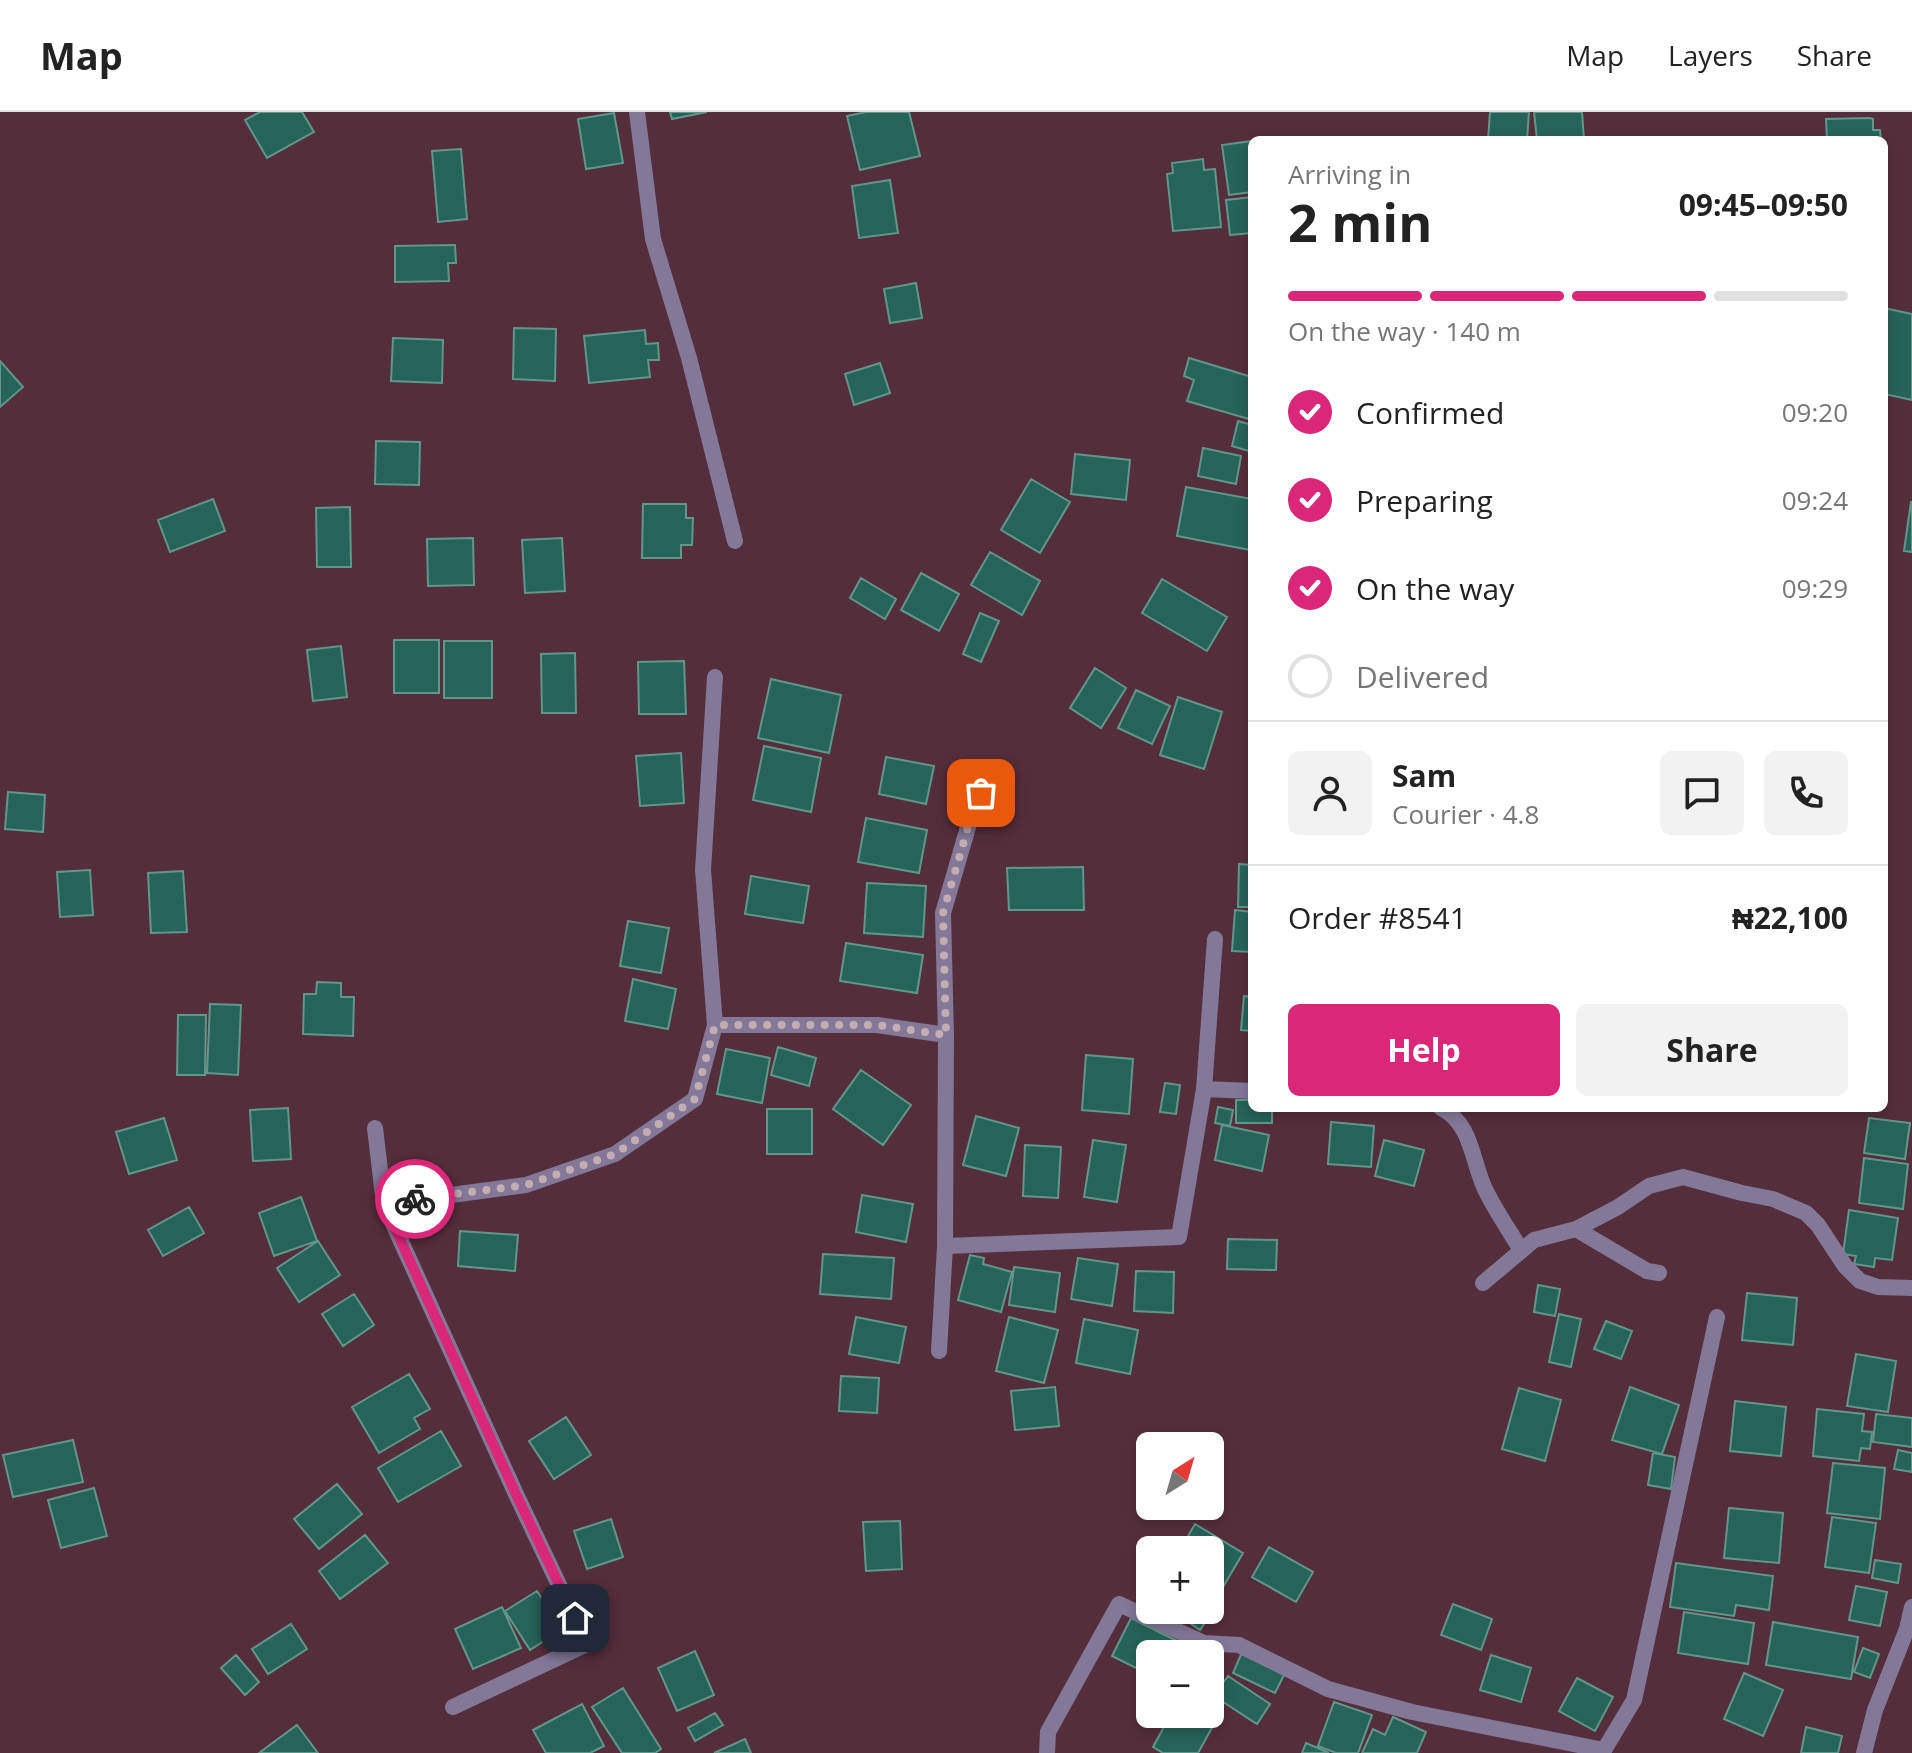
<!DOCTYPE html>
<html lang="en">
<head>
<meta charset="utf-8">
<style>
  :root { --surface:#fff; --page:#f2f2f2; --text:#222; --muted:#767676; --line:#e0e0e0; --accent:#db2777 }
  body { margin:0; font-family:"Open Sans",sans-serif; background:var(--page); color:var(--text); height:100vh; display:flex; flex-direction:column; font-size:30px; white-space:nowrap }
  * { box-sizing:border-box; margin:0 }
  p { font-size:26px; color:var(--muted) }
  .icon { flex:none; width:44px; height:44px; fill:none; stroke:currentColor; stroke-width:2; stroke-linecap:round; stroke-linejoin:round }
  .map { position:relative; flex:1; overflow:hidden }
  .drawer { position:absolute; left:1248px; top:24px; width:640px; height:976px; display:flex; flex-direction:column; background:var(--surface); border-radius:12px; box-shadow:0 4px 12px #0003 }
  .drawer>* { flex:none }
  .needle { width:52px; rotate:37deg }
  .controls { position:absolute; left:1136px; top:1320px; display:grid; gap:16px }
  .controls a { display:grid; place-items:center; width:88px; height:88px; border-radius:12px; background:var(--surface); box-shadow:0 4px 12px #0003; font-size:40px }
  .pin { position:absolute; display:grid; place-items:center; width:68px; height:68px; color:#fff; margin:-34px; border-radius:16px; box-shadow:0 4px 12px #0006 }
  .courier { position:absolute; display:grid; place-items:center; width:80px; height:80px; margin:-40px; border:6px solid #db2777; border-radius:50%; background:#fff; color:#222; box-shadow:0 2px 10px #0007 }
  .head em { font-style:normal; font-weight:700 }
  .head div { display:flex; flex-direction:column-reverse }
  .head { display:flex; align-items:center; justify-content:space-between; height:136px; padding:0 40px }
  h1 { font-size:52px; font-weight:700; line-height:60px }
  .bar { display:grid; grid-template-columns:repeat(4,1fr); gap:12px 8px; align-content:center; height:96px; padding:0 40px }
  .bar i { height:10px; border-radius:6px; background:var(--line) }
  .bar .on { background:var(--accent) }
  .bar p { grid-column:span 4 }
  .line { display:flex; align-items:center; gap:20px; padding:0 40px; border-top:2px solid var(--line) }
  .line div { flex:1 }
  .round { display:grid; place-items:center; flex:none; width:84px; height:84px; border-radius:12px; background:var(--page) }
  ol { padding:0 40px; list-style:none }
  li { display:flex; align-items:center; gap:24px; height:88px }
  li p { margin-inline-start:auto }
  li .icon { padding:8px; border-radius:50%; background:var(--accent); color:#fff; stroke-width:4 }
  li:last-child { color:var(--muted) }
  li i { width:44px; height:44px; border:4px solid var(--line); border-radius:50% }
  .action { display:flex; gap:16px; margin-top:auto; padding:16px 40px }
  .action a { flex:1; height:92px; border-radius:12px; background:var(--accent); color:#fff; font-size:32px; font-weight:700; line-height:92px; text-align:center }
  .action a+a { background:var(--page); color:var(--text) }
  header { display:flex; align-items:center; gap:48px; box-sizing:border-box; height:112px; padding:0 40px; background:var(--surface); border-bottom:2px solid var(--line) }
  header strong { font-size:38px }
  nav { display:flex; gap:44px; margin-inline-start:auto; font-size:28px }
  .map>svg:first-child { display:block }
</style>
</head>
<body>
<header>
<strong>Map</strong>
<nav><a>Map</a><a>Layers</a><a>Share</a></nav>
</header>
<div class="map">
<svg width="1912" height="1641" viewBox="0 0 1912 1641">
  <rect width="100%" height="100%" fill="#552e3b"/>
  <path fill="#266358" stroke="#61968b" stroke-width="2" d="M260,0H302L314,20L267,46L245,8Z
    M670,0H707L672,7Z
    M866,0H909L920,44L860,58L847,4Z
    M1490,0H1529L1527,28H1488Z
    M1534,0H1582L1584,28H1537Z
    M614,1L623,51L586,57L578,7Z
    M1870,6L1873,7V18H1880L1881,28H1827L1826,7Z
    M1252,29V80L1229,83L1222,33Z
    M461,37L467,107L438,110L432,39Z
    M1203,47L1204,58L1215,57L1221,115L1173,119L1167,62L1173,61L1172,51Z
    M890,68L898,121L859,126L852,74Z
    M1252,85V121L1230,123L1226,88Z
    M455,133L456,151H448L449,169L395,170V134Z
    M916,171L922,206L890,211L884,177Z
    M1884,196L1912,202V288L1884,282Z
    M514,216L556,217L555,269L513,267Z
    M645,218L646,232L658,231L659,248H648L650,265L589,271L584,224Z
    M393,226L443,228L442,271L391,269Z
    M1189,246L1252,265V308L1187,289L1194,268L1184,264Z
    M0,249L23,275L0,295Z
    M880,251L890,281L854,293L845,262Z
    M1238,309L1252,313V340L1232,334Z
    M376,329L420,330L419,373L375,372Z
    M1203,336L1241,344L1236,372L1198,364Z
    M1075,342L1130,348L1126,388L1071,382Z
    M1031,367L1070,390L1040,441L1001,418Z
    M1186,375L1252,387L1250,438L1177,424Z
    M213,387L225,419L170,440L158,408Z
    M1911,390H1912V440L1904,439Z
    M643,392H686V406H693L692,433H681V446H642Z
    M350,395L351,455H317L316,396Z
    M473,426L474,473L428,474L427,427Z
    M562,426L565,479L525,481L522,428Z
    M990,440L1040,469L1022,503L971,473Z
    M921,461L959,482L939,519L901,498Z
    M861,466L896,487L885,507L850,486Z
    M1162,467L1227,505L1207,539L1142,501Z
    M980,501L999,509L981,550L963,542Z
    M394,528H439V581H394Z
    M444,529H492V586H444Z
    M341,534L347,585L313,589L307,538Z
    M575,541L576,601H542L541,542Z
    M684,549L686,602H639L638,550Z
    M1095,556L1126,576L1101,616L1070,596Z
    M771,567L841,583L829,641L758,626Z
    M1136,578L1170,594L1152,632L1118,616Z
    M1178,585L1222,600L1204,657L1160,643Z
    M764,634L821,646L811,700L753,688Z
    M681,641L684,691L640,694L636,644Z
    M886,645L934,654L926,692L879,682Z
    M8,680L45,683L43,720L5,717Z
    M866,706L927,718L919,761L858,750Z
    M1239,752L1252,753V795H1238Z
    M1083,755L1084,798H1009L1007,756Z
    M90,758L93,803L60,805L57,760Z
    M183,759L187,820L151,821L148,761Z
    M751,764L809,774L803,811L745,802Z
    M867,771L926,774L923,825L864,821Z
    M1235,798L1252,800V840L1232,839Z
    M628,809L669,816L661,861L620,854Z
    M846,831L923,843L917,881L840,869Z
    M633,867L676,877L668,917L625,909Z
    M317,870L341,871V885H354L353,924L303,922L304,882H316Z
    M1244,884L1252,885V919L1241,918Z
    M210,892L241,893L238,963L207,961Z
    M178,903H206L205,963H177Z
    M778,935L816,946L809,974L771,963Z
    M726,937L770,946L762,991L717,982Z
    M1086,943L1133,947L1129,1002L1082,998Z
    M861,958L911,993L883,1033L833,997Z
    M1165,971L1180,973L1176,1002L1160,1000Z
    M1236,988H1252V996H1272V1011H1236Z
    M1218,995L1233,998L1230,1014L1215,1011Z
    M288,996L291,1047L253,1049L250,998Z
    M767,997H812V1042H767Z
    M976,1004L1019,1016L1006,1064L963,1053Z
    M164,1006L177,1048L129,1062L116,1020Z
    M1869,1006L1910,1011L1905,1047L1864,1041Z
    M1331,1010L1374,1014L1371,1055L1328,1052Z
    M1222,1013L1269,1023L1262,1059L1215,1048Z
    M1093,1028L1126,1033L1117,1090L1084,1085Z
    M1384,1028L1424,1038L1414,1074L1375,1064Z
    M1025,1033L1061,1035L1058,1086L1023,1084Z
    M1864,1046L1908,1052L1903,1097L1859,1091Z
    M862,1083L913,1092L906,1130L856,1120Z
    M301,1085L317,1129L274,1144L259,1101Z
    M189,1095L204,1121L163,1144L148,1118Z
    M1849,1098L1898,1106L1892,1148L1875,1146L1874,1155L1854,1152L1856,1144L1843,1142Z
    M460,1119L518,1123L515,1159L458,1154Z
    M1228,1127L1277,1128L1276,1158L1227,1157Z
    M318,1129L340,1163L299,1190L277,1156Z
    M823,1142L894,1146L891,1187L820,1182Z
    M970,1143L984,1146L983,1152L1012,1160L1001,1200L958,1188Z
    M1078,1146L1118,1152L1112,1194L1071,1187Z
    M1014,1155L1060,1161L1055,1200L1009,1193Z
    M1136,1159L1174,1160L1173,1201L1134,1199Z
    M1538,1173L1560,1177L1555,1204L1534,1200Z
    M1747,1181L1797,1186L1793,1233L1742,1228Z
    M354,1182L374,1213L343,1234L322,1202Z
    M1559,1202L1581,1207L1571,1255L1549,1250Z
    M856,1205L906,1215L899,1251L849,1242Z
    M1009,1205L1058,1218L1044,1271L996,1259Z
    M1084,1207L1138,1218L1130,1262L1076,1251Z
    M1606,1209L1632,1219L1621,1247L1594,1237Z
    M1856,1242L1896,1249L1888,1300L1847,1294Z
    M409,1262L430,1297L414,1306L420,1317L379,1341L352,1295Z
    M841,1264L879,1266L877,1301L839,1299Z
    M1055,1275L1059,1314L1015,1318L1011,1279Z
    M1630,1275L1679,1293L1662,1342L1612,1328Z
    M1519,1276L1561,1288L1545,1349L1502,1337Z
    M1735,1289L1786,1295L1781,1344L1730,1339Z
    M1817,1297L1864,1302L1862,1319L1872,1320L1870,1337L1861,1336L1859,1349L1813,1344Z
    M1876,1302L1912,1306V1335L1873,1330Z
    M566,1305L591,1343L554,1367L529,1329Z
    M441,1319L461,1354L398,1390L378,1356Z
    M73,1328L83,1370L13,1385L3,1343Z
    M1898,1338L1912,1341V1360L1894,1357Z
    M1653,1341L1675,1345L1671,1377L1648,1373Z
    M1833,1351L1885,1356L1880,1407L1827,1401Z
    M337,1372L362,1402L319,1437L294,1407Z
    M94,1376L107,1424L61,1436L48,1388Z
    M1729,1396L1783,1401L1779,1451L1724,1446Z
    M1832,1405L1876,1411L1869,1461L1825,1455Z
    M611,1407L623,1445L587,1457L574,1419Z
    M900,1409L902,1457L866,1459L863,1410Z
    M1195,1412L1243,1441L1223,1475L1210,1467V1438H1180Z
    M365,1423L388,1451L340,1487L319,1459Z
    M1269,1435L1313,1460L1296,1490L1252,1465Z
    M1875,1448L1901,1452L1898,1471L1872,1466Z
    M1676,1451L1773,1464L1769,1498L1736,1493L1734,1504L1670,1495Z
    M1856,1474L1887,1480L1880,1514L1849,1508Z
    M1210,1477L1222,1485L1200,1518L1171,1498H1210Z
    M537,1479L562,1517L530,1538L505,1499Z
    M1453,1492L1492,1507L1481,1538L1441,1523Z
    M502,1495L521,1536L473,1557L455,1517Z
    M1684,1500L1754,1511L1748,1552L1678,1541Z
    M1131,1506L1193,1537L1191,1542H1150V1563L1112,1544Z
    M1773,1510L1858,1525L1851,1567L1766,1553Z
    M291,1512L307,1537L268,1562L252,1537Z
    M1863,1536L1879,1542L1870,1566L1854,1560Z
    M695,1539L714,1583L677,1599L658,1556Z
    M1242,1540L1285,1561L1275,1581L1233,1561Z
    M236,1543L259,1570L245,1583L221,1556Z
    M1491,1543L1531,1556L1521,1590L1480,1578Z
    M1744,1561L1783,1578L1763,1624L1724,1607Z
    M1228,1564L1270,1592L1257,1612L1214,1584Z
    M1577,1566L1613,1585L1595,1619L1559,1599Z
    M623,1576L661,1637L655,1641H622L592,1595Z
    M1334,1590L1372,1603L1358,1641H1336L1318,1634Z
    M582,1592L604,1634L590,1641H546L533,1618Z
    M715,1601L723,1613L695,1629L688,1616Z
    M1210,1601L1218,1605L1198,1641H1163L1153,1635L1171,1602Z
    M1393,1605L1426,1620L1417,1641H1362L1373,1617L1385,1623Z
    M297,1613L318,1641H259Z
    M1806,1615L1842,1624L1838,1641H1801Z
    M745,1627L751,1641H714Z
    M1306,1631L1329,1641H1302Z"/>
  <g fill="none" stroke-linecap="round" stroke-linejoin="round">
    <path stroke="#837898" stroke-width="16" d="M637,0L653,127L689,246L735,429
      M715,913H877L946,923
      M1204,977L1252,979
      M1441,996C1472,1011 1472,1050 1485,1077C1495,1098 1509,1118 1521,1138
      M375,1016L384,1092L515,1380L587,1532L453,1595
      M384,1092L526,1073L615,1042L695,987L715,913L703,758L715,565
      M1576,1117L1647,1159L1659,1161
      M945,1134L1179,1125L1204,977L1215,827
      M1483,1171L1534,1128L1576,1117L1618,1095L1649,1074L1683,1065L1742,1081L1773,1087L1806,1101L1818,1113L1845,1154L1860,1169L1878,1175L1912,1176
      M939,1239L945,1134L946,923L943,801L971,705L991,658
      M1047,1641L1048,1620L1119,1492L1204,1531L1239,1533L1328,1577L1412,1600L1604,1638L1634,1588L1717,1205
      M1864,1641L1875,1598L1907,1517L1912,1495"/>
  </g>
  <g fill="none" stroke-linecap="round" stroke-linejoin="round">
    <path stroke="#c2adb3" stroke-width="8" stroke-dasharray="0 14.4" d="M415,1087L526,1073L615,1042L695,987L715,913H877L946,923L943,801L971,705L981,681"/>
    <path stroke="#db2777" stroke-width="10" d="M415,1087L384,1092L515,1380L575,1506"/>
  </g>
</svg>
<div class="controls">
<a><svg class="needle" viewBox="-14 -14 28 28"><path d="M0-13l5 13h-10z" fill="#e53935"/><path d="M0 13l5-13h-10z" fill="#767676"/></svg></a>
<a>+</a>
<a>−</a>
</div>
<div class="pin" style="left:981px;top:681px;background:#ea580c"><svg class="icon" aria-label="bag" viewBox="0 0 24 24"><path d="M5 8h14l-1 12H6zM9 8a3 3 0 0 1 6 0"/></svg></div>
<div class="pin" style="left:575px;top:1506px;background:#1f2937"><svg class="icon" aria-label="home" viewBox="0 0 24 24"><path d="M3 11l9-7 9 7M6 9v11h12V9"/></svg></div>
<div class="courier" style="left:415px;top:1087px"><svg class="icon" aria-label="bike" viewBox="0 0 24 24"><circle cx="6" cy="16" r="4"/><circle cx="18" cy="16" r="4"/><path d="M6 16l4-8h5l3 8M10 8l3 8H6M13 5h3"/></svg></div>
<section class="drawer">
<div class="head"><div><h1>2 min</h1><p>Arriving in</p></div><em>09:45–09:50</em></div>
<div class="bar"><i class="on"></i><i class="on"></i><i class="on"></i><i></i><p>On the way · 140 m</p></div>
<ol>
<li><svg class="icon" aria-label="check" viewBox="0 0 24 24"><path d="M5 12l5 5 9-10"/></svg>Confirmed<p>09:20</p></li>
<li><svg class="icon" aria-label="check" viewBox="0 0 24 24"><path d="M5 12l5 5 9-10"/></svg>Preparing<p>09:24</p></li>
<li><svg class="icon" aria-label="check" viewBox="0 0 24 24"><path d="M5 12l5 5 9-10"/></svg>On the way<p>09:29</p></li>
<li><i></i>Delivered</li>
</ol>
<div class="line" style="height:144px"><a class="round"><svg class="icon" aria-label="person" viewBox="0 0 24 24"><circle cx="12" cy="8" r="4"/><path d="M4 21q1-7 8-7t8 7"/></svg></a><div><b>Sam</b><p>Courier · 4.8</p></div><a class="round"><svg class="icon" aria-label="chat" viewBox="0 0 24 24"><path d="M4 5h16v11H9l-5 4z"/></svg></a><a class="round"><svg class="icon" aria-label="phone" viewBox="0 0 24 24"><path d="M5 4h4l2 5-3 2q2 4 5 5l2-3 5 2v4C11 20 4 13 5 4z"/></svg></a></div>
<div class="line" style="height:104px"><div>Order #8541</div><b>₦22,100</b></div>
<div class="action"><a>Help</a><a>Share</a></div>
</section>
</div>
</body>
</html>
